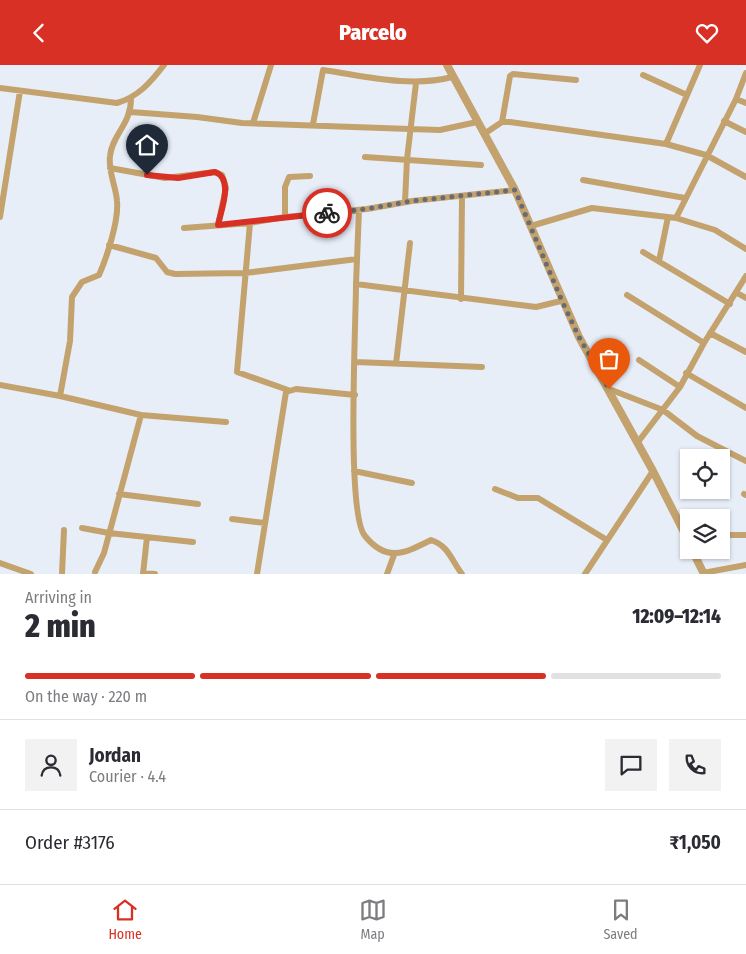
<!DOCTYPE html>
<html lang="en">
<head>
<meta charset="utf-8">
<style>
  :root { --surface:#fff; --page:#f2f2f3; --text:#2b2b33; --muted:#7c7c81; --line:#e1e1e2; --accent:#d93025 }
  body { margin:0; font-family:"Fira Sans Condensed",sans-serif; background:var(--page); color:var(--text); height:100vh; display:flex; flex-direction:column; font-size:19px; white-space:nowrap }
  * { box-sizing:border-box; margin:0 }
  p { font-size:16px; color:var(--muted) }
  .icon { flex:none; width:28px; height:28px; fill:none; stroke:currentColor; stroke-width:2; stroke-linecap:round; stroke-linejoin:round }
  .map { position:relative; height:509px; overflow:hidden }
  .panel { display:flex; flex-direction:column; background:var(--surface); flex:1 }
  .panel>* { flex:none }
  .tools { position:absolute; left:680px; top:384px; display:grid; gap:10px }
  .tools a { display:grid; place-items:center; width:50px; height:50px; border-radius:0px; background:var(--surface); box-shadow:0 1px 4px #0004; font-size:25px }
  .pin { position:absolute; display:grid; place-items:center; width:42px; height:42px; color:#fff; margin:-51px -21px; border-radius:50% 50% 50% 0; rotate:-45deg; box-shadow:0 0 5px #0007 }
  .pin .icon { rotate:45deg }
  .courier { position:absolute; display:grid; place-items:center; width:50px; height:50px; margin:-25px; border:4px solid #d93025; border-radius:50%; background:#fff; color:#222; box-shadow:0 1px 6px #0007 }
  .head em { font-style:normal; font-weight:800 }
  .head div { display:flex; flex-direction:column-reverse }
  .head { display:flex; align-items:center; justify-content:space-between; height:85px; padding:0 25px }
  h1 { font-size:32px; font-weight:800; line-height:38px }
  .bar { display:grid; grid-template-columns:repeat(4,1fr); gap:8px 5px; align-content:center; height:60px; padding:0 25px }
  .bar i { height:6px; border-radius:4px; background:var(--line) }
  .bar .active { background:var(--accent) }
  .bar p { grid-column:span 4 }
  .line { display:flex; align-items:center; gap:12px; padding:0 25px; border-top:1px solid var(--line) }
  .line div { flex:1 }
  .round { display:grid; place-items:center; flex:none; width:52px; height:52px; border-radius:0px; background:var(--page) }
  header { display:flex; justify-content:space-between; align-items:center; height:65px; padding:0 25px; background:var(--accent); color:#fff; font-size:22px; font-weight:800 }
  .menu { display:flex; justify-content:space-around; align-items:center; height:70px; border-top:1px solid var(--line); background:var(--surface); font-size:14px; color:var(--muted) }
  .menu a { display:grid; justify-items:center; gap:2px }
  .menu .active { color:var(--accent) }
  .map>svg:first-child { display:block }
</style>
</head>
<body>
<header><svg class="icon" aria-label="back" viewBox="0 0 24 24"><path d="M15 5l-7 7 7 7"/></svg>Parcelo<svg class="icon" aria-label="heart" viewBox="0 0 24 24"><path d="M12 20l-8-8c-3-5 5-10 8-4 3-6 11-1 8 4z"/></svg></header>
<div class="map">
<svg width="746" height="509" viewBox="0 0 746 509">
  <rect width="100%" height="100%" fill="#e7eef8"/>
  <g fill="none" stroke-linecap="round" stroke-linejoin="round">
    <path stroke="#c3a26d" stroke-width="6" d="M643,10L687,30
      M0,23L117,38C138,32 151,17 164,0
      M736,34L746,8
      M131,47L197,52L242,58L410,64L440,65L477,57
      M724,56L746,67
      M502,57L510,11L513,9L576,15
      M253,58L271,0
      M313,59L323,5C365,11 410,23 452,12
      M484,69L502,57H510L666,79L706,90L746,112
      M666,79L700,0
      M365,92L481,100
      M110,103L165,113L215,107L222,110L226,123L218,160
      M583,115L685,133
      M405,137L407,94L416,18
      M0,152L20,26
      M285,152V122L289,112L310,111
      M676,153L715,165L746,184
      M250,158L237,307L288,325
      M531,161L592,143L676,153L736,34L746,38
      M184,163L250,158L285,152L367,144L412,136L515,125
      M109,180L156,193L167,207L175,209L245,208L357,194
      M643,187L730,239
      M659,196L668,152
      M356,219L359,145
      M737,228L746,233
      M627,230L704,278
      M461,234L462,132
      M710,268L746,287
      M639,295L680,322L704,278L746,211
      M356,297L482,302
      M396,299L410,178
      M686,308L746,343
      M0,320L60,331L141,350L104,488L95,507
      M609,324L663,345L697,371L746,396
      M60,331L70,276L72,232L82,217L99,210C107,192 119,155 117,136C116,121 108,107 110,91C112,70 131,59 131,34
      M141,350L226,357
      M638,377L680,322
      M354,406L412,418
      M495,424L518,433H538L607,475
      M119,429L198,439
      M744,429L746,430
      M232,454L265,458
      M82,463L109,468L193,477
      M721,470H746
      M0,498L31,509
      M143,508L155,509
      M703,508L746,500
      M62,509L64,465
      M143,509L147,472
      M257,509L286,327L296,324L355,330
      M387,509L394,490
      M462,509C451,495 449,481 431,475C405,488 387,498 365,471C346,449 356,258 356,219L536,242L561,236
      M585,509L653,406"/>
    <path stroke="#c3a26d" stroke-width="8" d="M447,0L515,125L579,272L653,406L689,477
      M692,485L704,509"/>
  </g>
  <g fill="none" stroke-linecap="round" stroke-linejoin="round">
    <path stroke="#686b71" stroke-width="5" stroke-dasharray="0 9" d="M327,148L366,144L412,136L515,125L562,236L579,272L609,324"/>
    <path stroke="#d93025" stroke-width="6" d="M147,110L178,113L215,107C234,114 221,145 218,160L327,148"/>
  </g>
</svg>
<div class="tools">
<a><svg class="icon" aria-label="locate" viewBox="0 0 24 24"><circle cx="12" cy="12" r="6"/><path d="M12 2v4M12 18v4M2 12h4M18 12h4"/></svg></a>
<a><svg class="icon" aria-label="layers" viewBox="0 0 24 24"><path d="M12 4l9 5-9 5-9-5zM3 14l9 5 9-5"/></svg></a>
</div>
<div class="pin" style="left:609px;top:324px;background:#ea580c"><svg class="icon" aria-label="bag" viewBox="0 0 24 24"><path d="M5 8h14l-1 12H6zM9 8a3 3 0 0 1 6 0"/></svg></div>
<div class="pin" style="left:147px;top:110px;background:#1f2937"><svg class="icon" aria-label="home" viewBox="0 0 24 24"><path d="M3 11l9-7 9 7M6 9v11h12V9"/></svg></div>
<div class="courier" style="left:327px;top:148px"><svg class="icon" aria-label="bike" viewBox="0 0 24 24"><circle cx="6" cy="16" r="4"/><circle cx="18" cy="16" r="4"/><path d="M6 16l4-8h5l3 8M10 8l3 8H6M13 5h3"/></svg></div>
</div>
<section class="panel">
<div class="head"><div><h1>2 min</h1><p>Arriving in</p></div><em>12:09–12:14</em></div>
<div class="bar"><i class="active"></i><i class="active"></i><i class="active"></i><i></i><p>On the way · 220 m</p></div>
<div class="line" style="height:90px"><a class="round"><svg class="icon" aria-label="person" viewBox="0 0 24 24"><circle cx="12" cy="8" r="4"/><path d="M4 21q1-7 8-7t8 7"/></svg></a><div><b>Jordan</b><p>Courier · 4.4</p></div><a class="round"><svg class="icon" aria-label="chat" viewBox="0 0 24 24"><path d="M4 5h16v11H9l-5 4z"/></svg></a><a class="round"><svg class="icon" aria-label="phone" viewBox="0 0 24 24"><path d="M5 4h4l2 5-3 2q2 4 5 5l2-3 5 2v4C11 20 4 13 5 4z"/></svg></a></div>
<div class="line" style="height:65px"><div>Order #3176</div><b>₹1,050</b></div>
</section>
<nav class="menu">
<a class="active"><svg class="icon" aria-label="home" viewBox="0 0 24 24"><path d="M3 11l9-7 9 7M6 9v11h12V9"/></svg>Home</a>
<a><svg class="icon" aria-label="map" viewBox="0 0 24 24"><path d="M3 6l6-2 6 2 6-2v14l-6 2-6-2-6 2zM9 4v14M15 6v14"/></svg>Map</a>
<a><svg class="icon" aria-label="saved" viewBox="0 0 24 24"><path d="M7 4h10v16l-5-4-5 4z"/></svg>Saved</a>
</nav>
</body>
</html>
